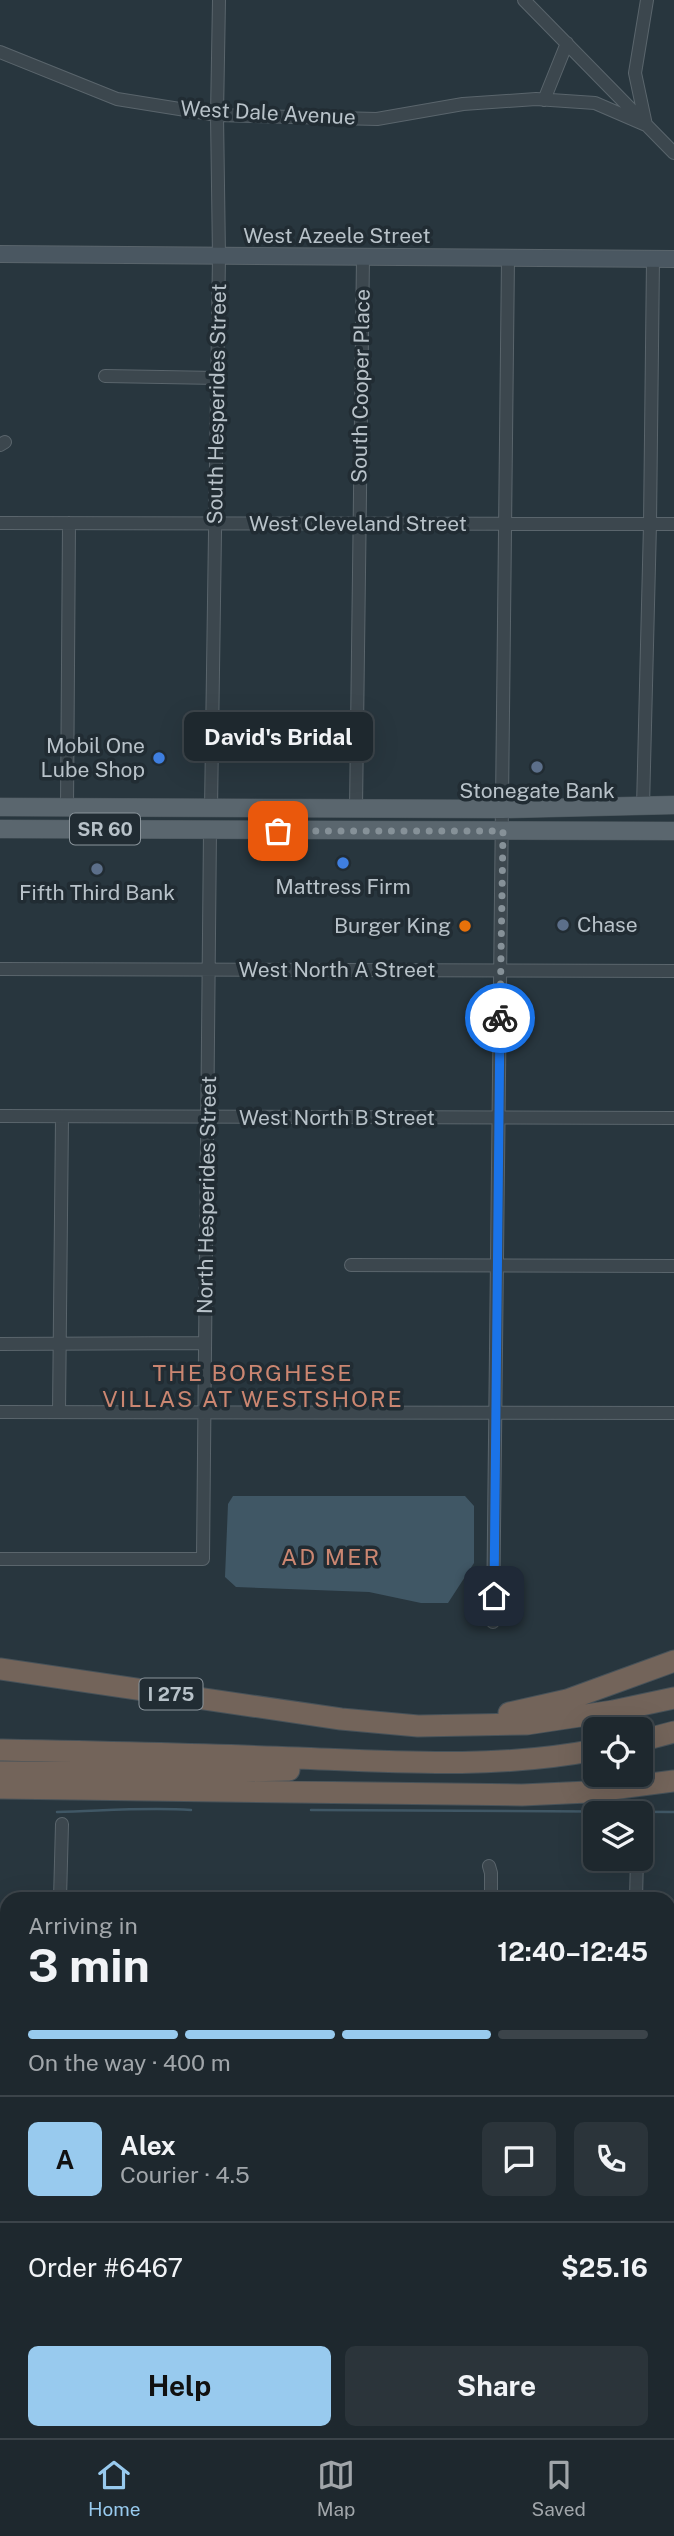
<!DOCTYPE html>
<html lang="en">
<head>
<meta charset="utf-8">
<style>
  :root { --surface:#1e282e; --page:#2b343a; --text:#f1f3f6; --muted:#a1a6aa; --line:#3c444a; --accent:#98caee }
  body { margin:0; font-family:"Public Sans",sans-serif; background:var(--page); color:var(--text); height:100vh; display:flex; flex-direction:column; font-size:26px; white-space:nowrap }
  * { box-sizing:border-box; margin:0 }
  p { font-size:23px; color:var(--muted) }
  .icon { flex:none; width:38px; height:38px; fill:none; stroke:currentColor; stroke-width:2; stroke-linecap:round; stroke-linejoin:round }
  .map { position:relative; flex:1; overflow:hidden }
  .panel { position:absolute; left:0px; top:1892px; width:676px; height:548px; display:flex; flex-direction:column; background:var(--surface); border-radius:21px 21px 0 0; box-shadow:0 7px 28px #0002,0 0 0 2px var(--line) }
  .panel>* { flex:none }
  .fabs { position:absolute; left:583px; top:1717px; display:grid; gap:14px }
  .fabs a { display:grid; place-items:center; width:70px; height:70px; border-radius:10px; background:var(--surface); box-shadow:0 7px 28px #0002,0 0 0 2px var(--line); font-size:35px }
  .pin { position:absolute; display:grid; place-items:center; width:60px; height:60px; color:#fff; margin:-30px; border-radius:14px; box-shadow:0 4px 10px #0006 }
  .courier { position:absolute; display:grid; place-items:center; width:70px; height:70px; margin:-35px; border:5px solid #1a73e8; border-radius:50%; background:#fff; color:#222; box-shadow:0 2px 9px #0007 }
  .bubble { position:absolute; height:49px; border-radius:10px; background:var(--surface); box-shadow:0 7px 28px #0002,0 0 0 2px var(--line); font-size:23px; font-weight:700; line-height:49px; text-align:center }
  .summary em { font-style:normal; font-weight:700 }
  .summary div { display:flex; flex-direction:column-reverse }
  .summary { display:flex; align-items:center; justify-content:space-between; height:119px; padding:0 28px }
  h1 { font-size:46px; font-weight:700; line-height:52px }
  .bar { display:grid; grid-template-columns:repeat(4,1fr); gap:10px 7px; align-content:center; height:84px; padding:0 28px }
  .bar i { height:9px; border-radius:5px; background:var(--line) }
  .bar .current { background:var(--accent) }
  .bar p { grid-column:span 4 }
  .line { display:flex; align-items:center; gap:18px; padding:0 28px; border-top:2px solid var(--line) }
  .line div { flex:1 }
  .round { display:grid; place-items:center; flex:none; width:74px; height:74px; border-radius:10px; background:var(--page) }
  .button { display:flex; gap:14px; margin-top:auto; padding:14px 28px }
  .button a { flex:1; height:80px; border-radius:10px; background:var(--accent); color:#111; font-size:28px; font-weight:700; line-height:80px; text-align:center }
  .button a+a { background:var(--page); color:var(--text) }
  .tabs { display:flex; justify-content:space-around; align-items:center; height:98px; border-top:2px solid var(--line); background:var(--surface); font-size:19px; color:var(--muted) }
  .tabs a { display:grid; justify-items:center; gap:4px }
  .tabs .current { color:var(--accent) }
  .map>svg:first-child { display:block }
</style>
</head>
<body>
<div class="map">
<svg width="674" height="2438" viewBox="0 0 674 2438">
  <rect width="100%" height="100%" fill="#28363e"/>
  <path fill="#2d433f" d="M259,2432V2436H138V2432Z"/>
  <path fill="#405765" d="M233,1496H465L474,1506V1563L448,1603H421L369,1592L236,1587L225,1577L228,1504Z"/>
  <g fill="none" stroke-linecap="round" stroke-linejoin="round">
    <path stroke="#405765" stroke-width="2.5" d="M311,1810L674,1812
      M57,1812C102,1811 145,1807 191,1810"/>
    <g stroke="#5a656c" stroke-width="14">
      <path id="street" d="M524,0L674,153
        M0,52L117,99L217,115L377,119L463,104L536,99L595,103L646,125
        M544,100L567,43
        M646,125L635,73L647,0
        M105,376L218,378
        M0,445L5,442
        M0,523L674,524
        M643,807L650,524L653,259
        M67,808L69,523
        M211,809L219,256L217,115L219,0
        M356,809L363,257
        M0,969L674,971
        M0,1116L674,1118
        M351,1265L674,1266
        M0,1344L205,1343
        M0,1412L674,1413
        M59,1412L62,1118
        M0,1559H203L210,830
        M493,1622L508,258
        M489,1866L491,1873V1899
        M60,1899L62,1824
        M636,1899L637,1858
        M482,2432V2438"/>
    </g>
    <g stroke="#5a656c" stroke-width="18">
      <path id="secondary" d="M0,254L674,259
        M0,1991H7
        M668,1998L674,1997
        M0,2008L7,2009
        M668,2016L674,2015"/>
    </g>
    <g stroke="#48535a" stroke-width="19">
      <path id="primary" d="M0,807L503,809L674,805
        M0,829L674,831"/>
    </g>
    <g stroke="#475259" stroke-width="23">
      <path id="highway" d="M0,1669L341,1719L418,1726L527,1724L613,1711L674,1698
        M509,1713L567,1700L674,1661
        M640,1741L674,1732
        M0,1750C99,1752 199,1754 298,1758C397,1762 496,1769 595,1750
        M0,1772L164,1773L289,1770
        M0,1788L522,1795L588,1792L674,1781"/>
    </g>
    <use href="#street" stroke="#3c474e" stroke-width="12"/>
    <use href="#secondary" stroke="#4a5761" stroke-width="16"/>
    <use href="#primary" stroke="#5a666e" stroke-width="18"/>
    <use href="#highway" stroke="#73645a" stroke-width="21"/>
  </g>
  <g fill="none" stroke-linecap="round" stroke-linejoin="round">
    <path stroke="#869198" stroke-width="7" stroke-dasharray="0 12.6" d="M278,831H503L500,1018"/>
    <path stroke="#1a73e8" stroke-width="9" d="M494,1596L500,1018"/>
  </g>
  <g fill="#3f7fe0" stroke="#212c33" stroke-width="2.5">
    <circle cx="159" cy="758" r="7"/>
    <circle cx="343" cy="863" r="7"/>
  </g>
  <g fill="#5c6f8a" stroke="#212c33" stroke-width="2.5">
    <circle cx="537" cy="767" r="7"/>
    <circle cx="97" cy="869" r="7"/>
    <circle cx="563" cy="925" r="7"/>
  </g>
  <circle fill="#e8710a" stroke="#212c33" stroke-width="2.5" cx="465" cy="926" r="7"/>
  <g text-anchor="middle" stroke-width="7" stroke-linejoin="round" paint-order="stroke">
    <g fill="#212c33" stroke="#8b959c" stroke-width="2">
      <rect x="70" y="813.5" width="70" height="31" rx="5"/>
      <rect x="139.5" y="1678.5" width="63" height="31" rx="5"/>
    </g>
    <g font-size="19" font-weight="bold" fill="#b8c2c9">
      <text x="105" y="836">SR 60</text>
      <text x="171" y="1701">I 275</text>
    </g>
    <g font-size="21" fill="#b8c2c9" stroke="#212c33">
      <text transform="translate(268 113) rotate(3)" y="7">West Dale Avenue</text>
      <text x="337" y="243">West Azeele Street</text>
      <text transform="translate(361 386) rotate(-89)" y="7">South Cooper Place</text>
      <text transform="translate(217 404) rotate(-89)" y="7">South Hesperides Street</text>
      <text x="358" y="531">West Cleveland Street</text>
      <text x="337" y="977">West North A Street</text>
      <text x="337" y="1125">West North B Street</text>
      <text transform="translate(207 1195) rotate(-89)" y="7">North Hesperides Street</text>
    </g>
    <g font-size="21" fill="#b8c2c9" stroke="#212c33">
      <text x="145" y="753" text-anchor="end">Mobil One<tspan x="145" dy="24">Lube Shop</tspan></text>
      <text x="537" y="798">Stonegate Bank</text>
      <text x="343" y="894">Mattress Firm</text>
      <text x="97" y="900">Fifth Third Bank</text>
      <text x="577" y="932" text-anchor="start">Chase</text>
      <text x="451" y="933" text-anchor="end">Burger King</text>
    </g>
    <g font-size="23" letter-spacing="2" fill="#cb8671" stroke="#212c33">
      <text x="253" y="1381">THE BORGHESE<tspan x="253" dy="26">VILLAS AT WESTSHORE</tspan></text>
      <text x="331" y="1565">AD MER</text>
    </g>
  </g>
</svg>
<div class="fabs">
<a><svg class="icon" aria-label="locate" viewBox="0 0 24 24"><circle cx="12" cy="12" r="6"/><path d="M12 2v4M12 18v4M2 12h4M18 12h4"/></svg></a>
<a><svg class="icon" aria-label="layers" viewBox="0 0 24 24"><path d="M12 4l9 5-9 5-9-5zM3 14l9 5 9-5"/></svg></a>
</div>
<div class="pin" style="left:278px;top:831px;background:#ea580c"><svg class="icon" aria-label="bag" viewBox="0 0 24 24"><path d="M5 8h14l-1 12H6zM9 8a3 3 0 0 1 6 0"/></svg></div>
<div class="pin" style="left:494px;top:1596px;background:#1f2937"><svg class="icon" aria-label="home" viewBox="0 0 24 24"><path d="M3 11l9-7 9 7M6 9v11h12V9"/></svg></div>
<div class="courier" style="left:500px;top:1018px"><svg class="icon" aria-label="bike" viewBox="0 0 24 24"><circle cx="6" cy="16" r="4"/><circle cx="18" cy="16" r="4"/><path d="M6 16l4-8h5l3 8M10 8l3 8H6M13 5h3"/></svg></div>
<div class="bubble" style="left:184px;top:712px;width:189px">David's Bridal</div>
<section class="panel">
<div class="summary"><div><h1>3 min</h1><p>Arriving in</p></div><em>12:40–12:45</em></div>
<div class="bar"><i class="current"></i><i class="current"></i><i class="current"></i><i></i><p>On the way · 400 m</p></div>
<div class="line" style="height:126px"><b class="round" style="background:var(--accent);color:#111">A</b><div><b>Alex</b><p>Courier · 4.5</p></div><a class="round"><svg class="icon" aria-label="chat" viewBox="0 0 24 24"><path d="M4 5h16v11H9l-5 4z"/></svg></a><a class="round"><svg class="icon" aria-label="phone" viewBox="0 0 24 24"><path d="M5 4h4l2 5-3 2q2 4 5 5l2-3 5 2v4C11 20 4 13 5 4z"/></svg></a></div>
<div class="line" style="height:91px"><div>Order #6467</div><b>$25.16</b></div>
<div class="button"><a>Help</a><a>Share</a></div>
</section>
</div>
<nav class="tabs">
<a class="current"><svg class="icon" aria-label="home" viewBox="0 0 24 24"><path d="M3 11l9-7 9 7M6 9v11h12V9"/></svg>Home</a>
<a><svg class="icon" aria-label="map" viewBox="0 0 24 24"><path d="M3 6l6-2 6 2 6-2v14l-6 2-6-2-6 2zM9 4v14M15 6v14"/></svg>Map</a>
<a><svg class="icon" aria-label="saved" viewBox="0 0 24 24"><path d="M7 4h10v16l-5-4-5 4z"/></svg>Saved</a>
</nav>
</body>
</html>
